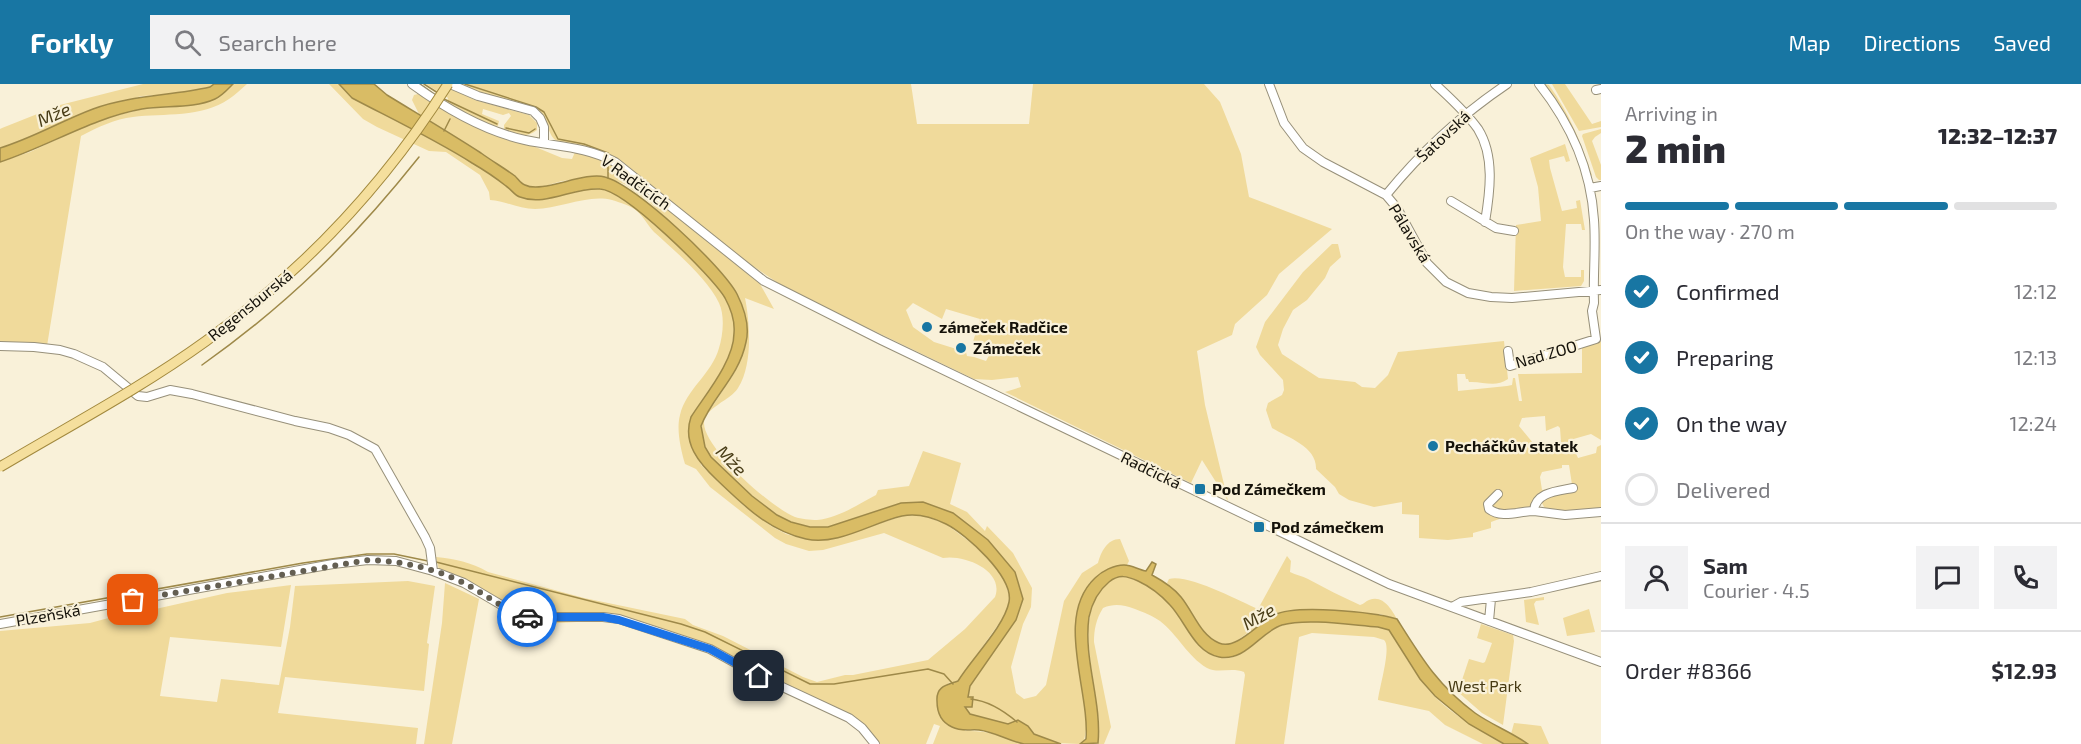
<!DOCTYPE html>
<html lang="en">
<head>
<meta charset="utf-8">
<style>
  :root { --surface:#fff; --page:#f2f2f3; --text:#2b2b33; --muted:#7c7c81; --line:#e1e1e2; --accent:#1876a3 }
  body { margin:0; font-family:"Exo 2",sans-serif; background:var(--page); color:var(--text); height:100vh; display:flex; flex-direction:column; font-size:22px; white-space:nowrap }
  * { box-sizing:border-box; margin:0 }
  p { font-size:20px; color:var(--muted) }
  .icon { flex:none; width:33px; height:33px; fill:none; stroke:currentColor; stroke-width:2; stroke-linecap:round; stroke-linejoin:round }
  .map { position:relative; flex:1; overflow:hidden }
  .panel { display:flex; flex-direction:column; background:var(--surface); width:480px }
  .panel>* { flex:none }
  .pin { position:absolute; display:grid; place-items:center; width:51px; height:51px; color:#fff; margin:-26px; border-radius:12px; box-shadow:0 3px 9px #0006 }
  .courier { position:absolute; display:grid; place-items:center; width:60px; height:60px; margin:-30px; border:4px solid #1a73e8; border-radius:50%; background:#fff; color:#222; box-shadow:0 2px 8px #0007 }
  .head em { font-style:normal; font-weight:800 }
  .head div { display:flex; flex-direction:column-reverse }
  .head { display:flex; align-items:center; justify-content:space-between; height:102px; padding:0 24px }
  h1 { font-size:39px; font-weight:800; line-height:45px }
  .bar { display:grid; grid-template-columns:repeat(4,1fr); gap:9px 6px; align-content:center; height:72px; padding:0 24px }
  .bar i { height:8px; border-radius:4px; background:var(--line) }
  .bar .active { background:var(--accent) }
  .bar p { grid-column:span 4 }
  .line { display:flex; align-items:center; gap:15px; padding:0 24px; border-top:2px solid var(--line) }
  .line div { flex:1 }
  .round { display:grid; place-items:center; flex:none; width:63px; height:63px; border-radius:0px; background:var(--page) }
  ol { padding:0 24px; list-style:none }
  li { display:flex; align-items:center; gap:18px; height:66px }
  li p { margin-inline-start:auto }
  li .icon { padding:6px; border-radius:50%; background:var(--accent); color:#fff; stroke-width:4 }
  li:last-child { color:var(--muted) }
  li i { width:33px; height:33px; border:3px solid var(--line); border-radius:50% }
  header { display:flex; align-items:center; gap:36px; box-sizing:border-box; height:84px; padding:0 30px; background:var(--accent); color:#fff }
  header strong { font-size:28px }
  nav { display:flex; gap:33px; margin-inline-start:auto; font-size:21px }
  .search { width:420px; height:54px; background:var(--page); display:flex; align-items:center; gap:15px; box-sizing:border-box; padding:0 21px; border-radius:0px; color:var(--muted); font-size:22px }
  main { display:flex; flex:1; min-height:0 }
  .map>svg:first-child { display:block }
</style>
</head>
<body>
<header>
<strong>Forkly</strong>
<div class="search"><svg class="icon" aria-label="search" viewBox="0 0 24 24"><circle cx="10" cy="10" r="6"/><path d="M15 15l6 6"/></svg>Search here</div>
<nav><a>Map</a><a>Directions</a><a>Saved</a></nav>
</header>
<main>
<div class="map">
<svg width="1601" height="660" viewBox="0 0 1601 660">
  <rect width="100%" height="100%" fill="#f9f1d9"/>
  <path fill="#f0da9b" fill-rule="evenodd" d="M143,0H214L210,3L181,10L141,12L25,57L0,64V45L2,44L60,21Z
    M233,0H247C241,5 235,11 229,15C202,34 164,29 133,33C115,35 98,43 81,52L47,262L0,260V78L30,68L98,36L143,25L182,22L216,15Z
    M329,0H339L352,14C392,35 434,55 472,79C484,86 496,94 506,102C511,105 515,112 520,113C545,123 574,103 600,105C625,106 712,192 725,214C731,225 735,238 734,249C734,277 705,310 691,333L701,381L744,422L771,442L786,450L809,456L830,455L903,432L921,431L946,440L979,465L1004,494L1010,515L1005,531L958,597L948,599L965,647C986,646 1004,652 1023,660H933L940,642L934,640L926,660H872L853,640L728,576L688,560L656,552L610,536L526,541L521,536L494,521L480,506L439,486L436,473C455,475 471,478 488,488L584,514L685,535L693,541L723,552L803,593L817,598L845,591H853L928,576L965,545L995,513C1005,486 963,470 943,474L884,449L823,466L809,467L786,460L775,454L710,403L696,385L685,380C681,366 676,346 680,331C686,305 712,290 719,264C723,251 725,232 719,219C708,195 674,166 654,148C648,142 644,133 637,127C630,121 621,119 612,116C587,110 560,125 535,125C520,125 505,117 490,116L489,108L480,91L446,68L429,67L377,43L363,35Z
    M426,0H441L475,16L529,31L537,39V46C528,54 513,52 504,45V41L511,32L509,29L503,31L483,25L482,30L499,37L498,42L489,41L447,19L448,14Z
    M458,0H911L917,40H1029L1033,0H1204L1220,18L1241,70L1249,113L1332,145L1279,190L1267,211L1235,240L1232,251L1197,267L1205,321L1228,417L1202,376L1191,399L1005,308L1021,303L1018,293L992,296L974,295L787,205L744,176L624,79L592,64L760,200L774,225L745,214C750,239 753,281 738,304C731,316 704,324 704,339C704,365 772,424 795,433C801,435 810,436 817,436C838,434 859,420 876,411L878,406L909,402L923,367L961,379L950,420L967,428L985,447L987,442L1013,469L1032,504L1031,523L1023,540L1011,583L1016,609L1024,615L1036,612L1046,601L1064,517L1082,489L1098,479C1101,468 1107,455 1120,455L1129,477L1127,481L1115,483L1089,499L1087,640L1084,657L1080,660L1058,659L1034,650L1028,642L1012,638L1008,640L970,630L964,623H971L968,613L970,602L1016,536L1015,488L988,456L953,429L901,419L828,443H810L791,438L777,431L752,412L711,373L705,363L702,351V338L733,291L740,278L746,258L747,247L744,226L736,208L723,190L649,118L624,100L603,92L562,97L538,104L524,101L516,93L478,68L419,30L412,16L414,11L418,10L467,37L507,56L533,62L562,74L572,75L578,61C571,60 563,60 557,57C546,51 550,32 531,22L480,10ZM913,219L942,235L946,225L980,235L972,261L990,260L992,266L986,277L974,273L967,272L966,268L934,258L913,243L906,226Z
    M1545,0L1549,1C1569,29 1581,58 1592,91L1590,93L1571,42Z
    M1552,0H1565L1592,40L1601,37V43L1579,47Z
    M1601,45V49L1595,53L1592,57L1601,81V96H1599L1596,93L1582,52L1583,50Z
    M1565,60L1570,77L1566,78L1564,72L1549,76L1550,84L1562,127L1577,124L1576,117L1580,116L1585,146H1582L1581,140H1566L1563,183L1565,193H1581V186H1584V197L1581,202L1514,207L1516,141L1541,137L1538,103L1530,74Z
    M1332,160H1338L1341,173L1330,183L1325,194L1307,216L1293,226L1283,245L1278,261L1282,270L1319,294L1355,298L1362,303L1375,304L1388,291L1398,268L1504,257L1508,295C1495,304 1483,297 1469,298L1468,295H1466L1465,290H1457L1458,307L1507,302L1512,301L1513,294H1515L1519,317H1522L1518,290L1582,289V263L1601,257V356L1591,350L1570,356L1578,374L1596,369L1597,363L1601,361V424L1559,429L1545,425L1541,417L1553,411L1573,407L1569,381H1562V384L1542,388L1540,393L1542,406L1549,405V407L1527,425L1491,438V444L1473,449V453L1448,456L1419,454V431L1402,430V418L1374,423L1349,416L1339,410L1335,403L1316,385C1317,363 1289,354 1272,344L1266,326L1268,319L1282,311L1284,306L1283,296L1260,271L1256,263L1265,238L1303,188ZM1545,332L1546,347L1558,342L1560,344L1561,358L1555,366L1542,370L1519,342L1522,334Z
    M1287,472L1291,477L1290,488C1296,491 1302,492 1308,495C1325,504 1342,513 1360,521C1364,520 1366,517 1369,516C1383,510 1392,526 1397,535L1380,530H1274L1235,558L1226,561L1220,560L1206,552L1181,513L1167,499L1169,495C1187,489 1240,517 1258,525Z
    M1122,491C1128,492 1133,494 1139,497C1152,503 1162,511 1171,522C1186,539 1193,566 1217,573C1243,581 1260,549 1281,542C1304,533 1352,541 1378,543L1389,546C1403,568 1416,593 1434,612C1454,632 1479,646 1504,660H1483L1445,641L1429,627L1378,616C1379,605 1392,562 1384,556C1383,556 1375,553 1374,553L1312,549L1299,553L1284,660H1235L1245,591L1244,588C1231,583 1218,590 1207,584C1187,572 1178,551 1160,537C1153,532 1143,528 1135,525C1123,521 1115,519 1103,524C1096,535 1094,546 1094,558L1111,643L1104,660H1098C1106,612 1059,516 1122,491Z
    M408,497L435,502L427,559L429,560L424,607L285,593L278,629L418,644L416,660H0V547L90,539L127,529L151,526L227,509L291,501L281,563L170,553L160,612L217,618L221,595L279,601L290,543L295,502Z
    M445,499L479,515L452,660H424L442,539Z
    M1544,513V516L1536,517L1534,520L1539,541L1526,538L1524,516Z
    M1589,525L1595,548L1567,552L1563,534Z
    M1481,540L1513,551L1514,557L1503,641L1482,629L1458,608L1469,575L1483,579L1485,578L1492,559L1477,554Z
    M1514,639L1541,642L1549,660H1528L1511,650Z"/>
  <path fill="#d9bc65" stroke="#9e8949" stroke-width="1.5" d="M214,0H233C228,5 222,12 215,15C193,25 166,21 142,25C92,34 49,62 0,78V64C33,54 61,37 93,25C131,11 171,12 210,3Z
    M339,0H374L387,11C418,30 450,49 481,69C492,77 504,84 515,92C518,95 521,100 525,101C542,110 584,87 605,93C636,101 722,182 737,210C744,224 750,242 746,258C739,293 712,313 701,342L705,363L711,373L752,412L777,431L791,438L810,443H828L901,419L923,418L953,429L988,456L1015,488L1023,515L1016,536L970,602L968,613H973L972,623H965L970,630L1008,640L1018,636L1028,642L1034,650L1061,660C1049,660 1035,660 1024,660C1009,657 995,648 979,646C970,645 962,648 952,643C941,638 937,629 937,617C936,602 947,601 958,597C972,574 1004,543 1009,518C1014,493 966,450 946,440C932,433 916,429 902,432C871,439 838,462 806,455C769,447 743,421 717,396C699,379 682,359 691,333C705,311 734,277 734,249C735,238 731,225 725,214C712,192 625,106 600,105C574,103 545,123 520,113C515,112 511,105 506,102C496,94 484,86 472,79C434,55 392,35 352,14Z
    M1152,478L1156,480L1152,491C1163,497 1173,503 1181,513C1194,529 1200,551 1219,559C1236,567 1259,538 1274,531C1296,520 1373,528 1397,535C1421,573 1438,602 1475,629C1492,641 1511,648 1528,660H1504L1469,640L1435,612L1420,595L1389,546L1378,543C1351,541 1307,534 1282,541C1260,548 1246,578 1219,573C1194,568 1186,538 1170,521C1161,511 1151,503 1138,497C1127,492 1119,490 1109,498C1098,507 1092,519 1089,533C1083,575 1102,617 1098,659L1080,660L1086,655C1090,606 1054,533 1095,494C1102,487 1114,481 1124,481C1132,481 1139,486 1146,487Z"/>
  <g fill="none" stroke-linecap="round" stroke-linejoin="round">
    <path stroke="#9e8949" stroke-width="1.5" d="M420,0L437,12
      M424,0L438,9
      M465,0L536,23L544,28L558,55L584,60L608,69
      M444,15L497,40
      M506,44L529,49L535,45
      M444,47L450,35
      M608,94V80
      M202,281C288,220 353,156 419,73
      M436,478L681,540L705,548L810,600H834L928,585L944,590L953,600
      M0,533L303,479L367,470H394L428,477
      M971,615C989,617 1003,626 1017,638"/>
    <g stroke="#97907a" stroke-width="10">
      <path id="minor" d="M412,0C445,24 484,47 525,56C557,63 584,62 615,78L764,197L881,256L1389,500L1601,578
        M450,0L478,12L533,27L540,34L544,43V59
        M1269,0L1284,39L1303,64L1323,78L1386,111L1397,124L1427,179L1446,198L1468,209L1491,213L1512,214L1601,206
        M1435,0C1450,14 1466,28 1478,45C1495,72 1490,108 1485,138
        M1596,6L1601,5
        M1590,104L1601,102
        M1386,111C1421,68 1461,31 1507,0
        M1451,117L1496,144L1514,147
        M0,262L34,263L60,266L74,270L103,283L138,312L147,313L170,306L192,310L295,337L329,344L349,351L375,365L425,453L430,464L433,487
        M1508,267L1510,282L1596,255L1592,227L1594,219C1593,191 1596,163 1594,136C1591,86 1570,39 1539,0
        M1573,404C1558,407 1535,408 1534,427L1565,431L1601,428
        M1498,410L1488,420L1489,425C1502,435 1519,427 1534,427
        M1452,523L1461,518L1531,508L1601,492
        M1489,537L1491,515
        M0,540L333,480L368,476L396,477L433,487L464,499L503,522L525,533H603L619,535L710,565L759,592L849,634L862,644L875,660"/>
    </g>
    <use href="#minor" stroke="#fff" stroke-width="8"/>
    <g stroke="#a2893e" stroke-width="11" stroke-linecap="butt">
      <path id="major-bridge" d="M0,383C69,342 141,304 206,257C302,188 385,100 448,0"/>
    </g>
    <use href="#major-bridge" stroke="#f5df9d" stroke-width="9"/>
  </g>
  <g fill="none" stroke-linecap="round" stroke-linejoin="round">
    <path stroke="#645f52" stroke-width="6" stroke-dasharray="0 10.8" d="M133,516L368,476C401,477 434,484 464,499C485,510 504,526 527,533"/>
    <path stroke="#1a73e8" stroke-width="8" d="M527,533H603L619,536L710,565L759,592"/>
  </g>
  <g fill="#1876a3" stroke="#f9f1d9" stroke-width="2">
    <circle cx="927" cy="243" r="6"/>
    <circle cx="961" cy="264" r="6"/>
    <circle cx="1433" cy="362" r="6"/>
    <rect x="1194" y="399" width="12" height="12" rx="3"/>
    <rect x="1253" y="437" width="12" height="12" rx="3"/>
  </g>
  <g text-anchor="middle" stroke-width="4.5" stroke-linejoin="round" paint-order="stroke">
    <g font-size="16" fill="#141109" stroke="#f9f1d9">
      <text transform="translate(1443 52) rotate(-43)" y="6">Šatovská</text>
      <text transform="translate(636 98) rotate(36)" y="6">V Radčicích</text>
      <text transform="translate(1410 149) rotate(59)" y="6">Pálavská</text>
      <text transform="translate(250 221) rotate(-39)" y="6">Regensburská</text>
      <text transform="translate(1546 270) rotate(-16)" y="6">Nad ZOO</text>
      <text transform="translate(1151 386) rotate(26)" y="6">Radčická</text>
      <text transform="translate(48 531) rotate(-10)" y="6">Plzeňská</text>
    </g>
    <g font-size="16" font-weight="bold" fill="#141109" stroke="#f9f1d9" text-anchor="start">
      <text x="939" y="249">zámeček Radčice</text>
      <text x="973" y="270">Zámeček</text>
      <text x="1445" y="368">Pecháčkův statek</text>
      <text x="1212" y="411">Pod Zámečkem</text>
      <text x="1271" y="449">Pod zámečkem</text>
    </g>
    <g font-size="16" fill="#463a14" stroke="#f9f1d9">
      <text x="1485" y="608">West Park</text>
    </g>
    <g font-size="18" font-style="italic" fill="#493d17" stroke="#f9f1d9">
      <text transform="translate(54 31) rotate(-23)" y="6">Mže</text>
      <text transform="translate(731 377) rotate(46)" y="6">Mže</text>
      <text transform="translate(1259 533) rotate(-30)" y="6">Mže</text>
    </g>
  </g>
</svg>
<div class="pin" style="left:133px;top:516px;background:#ea580c"><svg class="icon" aria-label="bag" viewBox="0 0 24 24"><path d="M5 8h14l-1 12H6zM9 8a3 3 0 0 1 6 0"/></svg></div>
<div class="pin" style="left:759px;top:592px;background:#1f2937"><svg class="icon" aria-label="home" viewBox="0 0 24 24"><path d="M3 11l9-7 9 7M6 9v11h12V9"/></svg></div>
<div class="courier" style="left:527px;top:533px"><svg class="icon" aria-label="car" viewBox="0 0 24 24"><path d="M5 17H2v-5l4-1 3-4h7l3 4 3 1v5h-3M9 17h6M6 11h13"/><circle cx="7" cy="17" r="2"/><circle cx="17" cy="17" r="2"/></svg></div>
</div>
<section class="panel">
<div class="head"><div><h1>2 min</h1><p>Arriving in</p></div><em>12:32–12:37</em></div>
<div class="bar"><i class="active"></i><i class="active"></i><i class="active"></i><i></i><p>On the way · 270 m</p></div>
<ol>
<li><svg class="icon" aria-label="check" viewBox="0 0 24 24"><path d="M5 12l5 5 9-10"/></svg>Confirmed<p>12:12</p></li>
<li><svg class="icon" aria-label="check" viewBox="0 0 24 24"><path d="M5 12l5 5 9-10"/></svg>Preparing<p>12:13</p></li>
<li><svg class="icon" aria-label="check" viewBox="0 0 24 24"><path d="M5 12l5 5 9-10"/></svg>On the way<p>12:24</p></li>
<li><i></i>Delivered</li>
</ol>
<div class="line" style="height:108px"><a class="round"><svg class="icon" aria-label="person" viewBox="0 0 24 24"><circle cx="12" cy="8" r="4"/><path d="M4 21q1-7 8-7t8 7"/></svg></a><div><b>Sam</b><p>Courier · 4.5</p></div><a class="round"><svg class="icon" aria-label="chat" viewBox="0 0 24 24"><path d="M4 5h16v11H9l-5 4z"/></svg></a><a class="round"><svg class="icon" aria-label="phone" viewBox="0 0 24 24"><path d="M5 4h4l2 5-3 2q2 4 5 5l2-3 5 2v4C11 20 4 13 5 4z"/></svg></a></div>
<div class="line" style="height:78px"><div>Order #8366</div><b>$12.93</b></div>
</section>
</main>
</body>
</html>
